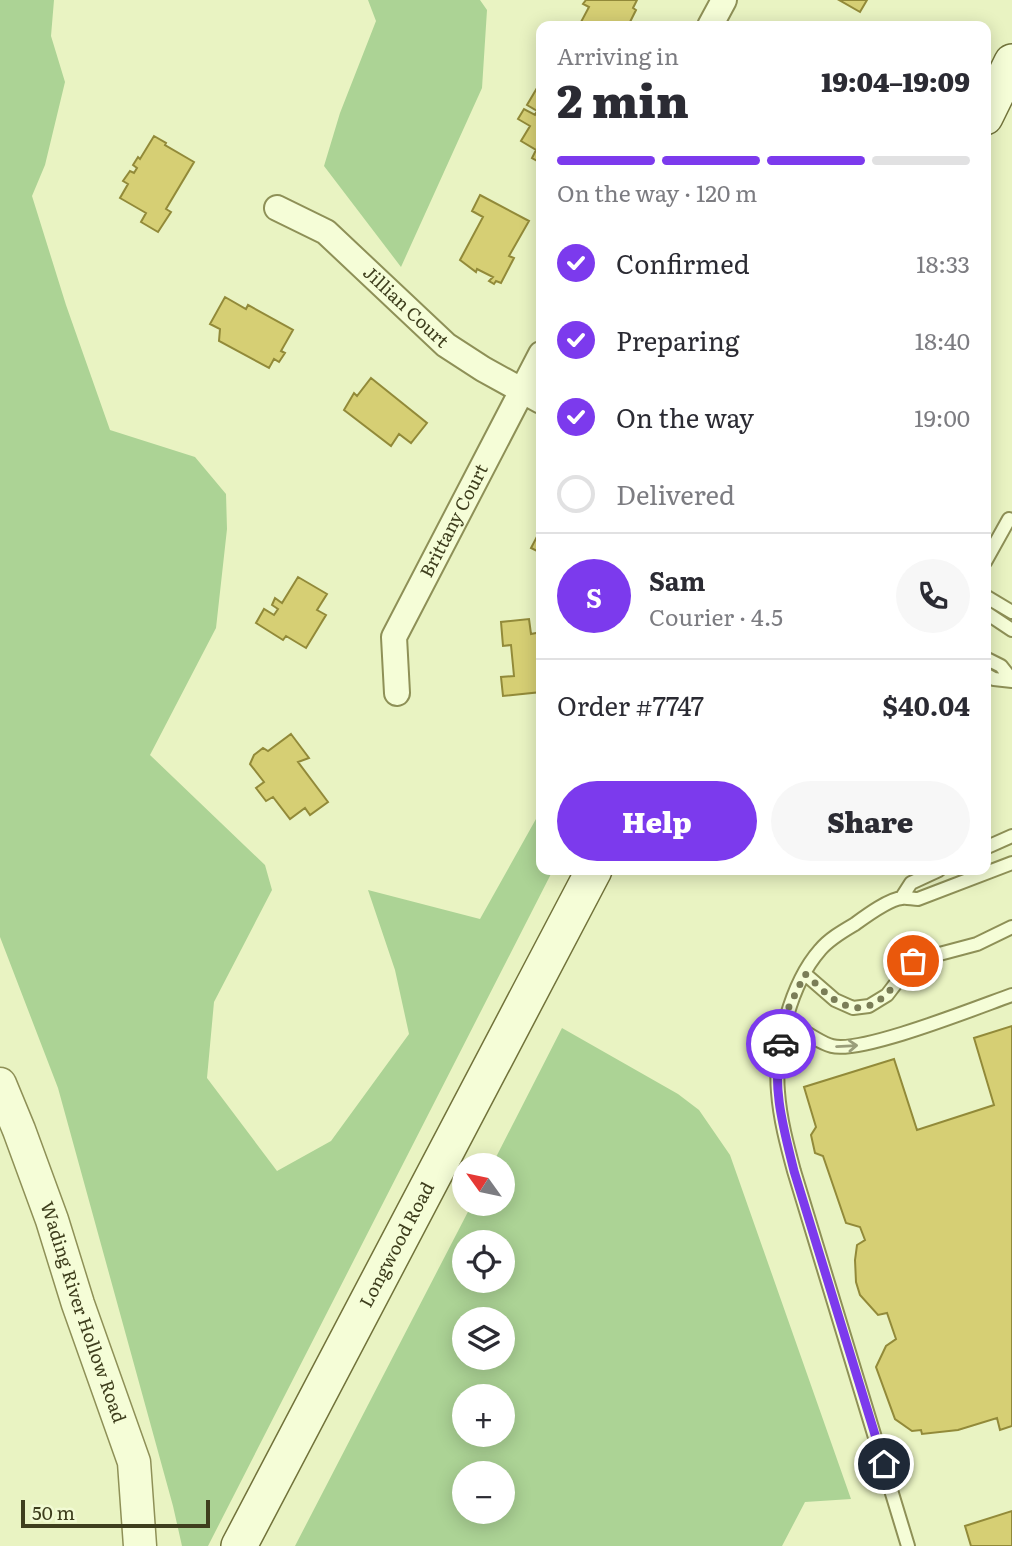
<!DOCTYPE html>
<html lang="en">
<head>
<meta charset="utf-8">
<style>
  :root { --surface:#fff; --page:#f7f7f7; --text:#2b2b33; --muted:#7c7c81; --line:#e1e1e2; --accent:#7c3aed }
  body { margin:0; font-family:Literata,serif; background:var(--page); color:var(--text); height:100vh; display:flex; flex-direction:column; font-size:26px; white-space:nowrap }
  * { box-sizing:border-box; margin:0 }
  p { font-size:23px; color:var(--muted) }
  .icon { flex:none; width:38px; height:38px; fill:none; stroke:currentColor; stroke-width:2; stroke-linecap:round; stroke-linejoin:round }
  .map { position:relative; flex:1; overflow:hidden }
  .panel { position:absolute; left:536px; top:21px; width:455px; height:854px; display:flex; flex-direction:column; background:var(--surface); border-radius:14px; box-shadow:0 4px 18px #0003 }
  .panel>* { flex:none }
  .needle { width:46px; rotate:303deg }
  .buttons { position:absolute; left:452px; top:1153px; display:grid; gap:14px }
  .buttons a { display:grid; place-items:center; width:63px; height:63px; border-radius:50%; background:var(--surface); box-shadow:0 4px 18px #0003; font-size:35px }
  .scale { position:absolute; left:21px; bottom:18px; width:189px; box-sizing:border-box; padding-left:7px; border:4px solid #3e3e1d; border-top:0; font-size:19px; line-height:24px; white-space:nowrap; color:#3e3e1d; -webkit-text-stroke:5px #f1fad3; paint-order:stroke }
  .pin { position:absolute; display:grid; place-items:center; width:60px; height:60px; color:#fff; margin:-30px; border:4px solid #fff; border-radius:50%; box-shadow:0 2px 7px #0007 }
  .courier { position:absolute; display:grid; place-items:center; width:70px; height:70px; margin:-35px; border:5px solid #7c3aed; border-radius:50%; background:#fff; color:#222; box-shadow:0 2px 9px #0007 }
  .head em { font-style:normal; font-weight:800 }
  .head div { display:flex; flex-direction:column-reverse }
  .head { display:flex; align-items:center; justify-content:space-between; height:119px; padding:0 21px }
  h1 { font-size:46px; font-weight:800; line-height:52px }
  .bar { display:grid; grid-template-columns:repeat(4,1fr); gap:10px 7px; align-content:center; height:84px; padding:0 21px }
  .bar i { height:9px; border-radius:5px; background:var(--line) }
  .bar .active { background:var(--accent) }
  .bar p { grid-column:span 4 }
  .line { display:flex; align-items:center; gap:18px; padding:0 21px; border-top:2px solid var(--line) }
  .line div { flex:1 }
  .round { display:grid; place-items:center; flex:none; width:74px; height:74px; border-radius:37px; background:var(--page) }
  ol { padding:0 21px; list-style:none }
  li { display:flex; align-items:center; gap:21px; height:77px }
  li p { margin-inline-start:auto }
  li .icon { padding:7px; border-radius:50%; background:var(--accent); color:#fff; stroke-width:4 }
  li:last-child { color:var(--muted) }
  li i { width:38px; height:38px; border:4px solid var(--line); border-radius:50% }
  .action { display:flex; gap:14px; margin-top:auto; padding:14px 21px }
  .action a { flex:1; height:80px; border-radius:42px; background:var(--accent); color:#fff; font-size:28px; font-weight:800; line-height:80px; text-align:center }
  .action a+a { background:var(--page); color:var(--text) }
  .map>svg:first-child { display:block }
</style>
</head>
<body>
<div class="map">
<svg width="1012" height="1546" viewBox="0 0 1012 1546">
  <rect width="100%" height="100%" fill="#e9f3c2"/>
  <path fill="#acd395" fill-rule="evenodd" d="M0,0H54L51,36L65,82L45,165L32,196L66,305L110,430L195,457L226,494L227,529L216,628L150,755L265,865L272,890L214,1002L207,1078L277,1171L331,1141L409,1034L395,970L368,890L480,919L541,810V870H553L208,1546H182L173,1506L58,1088L0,937Z
    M368,0H480L487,10L482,88L401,267L324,166L340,113L376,21Z
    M562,1028L678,1094L699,1110L730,1155L851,1499L805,1502L782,1546H295L472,1204H502V1166L492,1165ZM464,1242H502V1281H464ZM464,1320H502V1358H464ZM464,1396H502V1435H464ZM464,1474H502V1512H464Z"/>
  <path fill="#d6cf74" stroke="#928a39" stroke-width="2" d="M586,0H637L633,8L636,10L628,26H589L581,22L589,7L583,4Z
    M839,0H867L860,12Z
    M537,88L541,91V163L532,158L536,150L521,141L530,126L518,119L524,109L535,115L537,111L527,105Z
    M154,136L166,143L165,145L194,162L166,209L171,212L158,232L141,222L146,213L120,198L128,184L123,181L130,171L134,173L137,168L133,165L138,157L140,159Z
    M480,195L529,221L509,256L514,258L501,283L496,281L494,284L489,281L493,277L477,269L476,272L460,260L483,217L472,211Z
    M225,297L246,309L248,305L293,330L281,351L285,353L279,362L274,359L269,368L219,341L220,329L210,324Z
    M371,378L427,423L411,443L399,434L391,446L344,410L354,393L357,396Z
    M541,529V553L531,548Z
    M298,577L327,594L317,610L326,615L306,648L286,636L283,640L256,623L264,609L274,615L278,609L272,605L275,598L282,603Z
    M529,619L531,634L541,632V692L503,696L501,677L514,676L511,645L503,646L501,622Z
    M291,734L309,758L298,762L328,802L310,815L305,808L290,819L273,797L266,801L256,788L264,782L250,764L254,755L263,748L268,751Z
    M1012,1026V1426L1000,1430L997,1418L958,1430L922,1434L921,1430L912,1431L895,1419L876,1367L886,1346L896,1339L887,1313L878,1315L860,1295L856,1282L855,1260L857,1245L865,1240L860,1227L846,1223L823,1156L815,1153L811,1135L816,1127L804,1087L894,1059L917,1130L994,1105L974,1038Z
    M1012,1511V1546H971L965,1526Z"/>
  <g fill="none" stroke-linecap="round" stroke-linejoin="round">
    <g stroke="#8e9057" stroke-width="16">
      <path id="service" d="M985,562L1009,519
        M985,596L1012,612
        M985,612L1012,630
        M985,658L1001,666L1012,680
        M985,674L994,679L1012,681
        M985,848L1012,836
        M902,897L911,883L939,870
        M805,974L835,1000L853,1008L869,1006L887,995L913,961L977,944L1012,927
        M786,1019C800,1028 817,1042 832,1046C861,1054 978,1007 1012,995
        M908,1546L794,1171C787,1145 780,1119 778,1092C774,1048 791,983 820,950C829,939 843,931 855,924C866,916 889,899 902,898C906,897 913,899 918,899L1012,863"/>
    </g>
    <g stroke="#8e9057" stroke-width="28">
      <g id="minor">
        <path d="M710,26L724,0"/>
        <path id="s1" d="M277,208L326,232L446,345L483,369L541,401"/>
        <path id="s2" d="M397,693L394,637L541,354"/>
      </g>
    </g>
    <g stroke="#8e9057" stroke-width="35">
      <g id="tertiary">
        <path id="s3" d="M0,1084L19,1130L52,1220L78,1304L134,1462L140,1546"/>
      </g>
    </g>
    <g stroke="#71723a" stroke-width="38">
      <g id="secondary">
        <path d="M985,117L1012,62"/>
        <path id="s4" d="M239,1546L594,870"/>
      </g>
    </g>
    <use href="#service" stroke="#f5fdd7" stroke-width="12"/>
    <use href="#minor" stroke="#f5fdd7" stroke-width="24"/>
    <use href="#tertiary" stroke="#f5fdd7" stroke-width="32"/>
    <use href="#secondary" stroke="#f5fdd7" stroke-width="35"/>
  </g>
  <defs><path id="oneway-shaft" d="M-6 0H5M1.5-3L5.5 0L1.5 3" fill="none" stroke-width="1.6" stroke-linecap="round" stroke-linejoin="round" transform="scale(1.75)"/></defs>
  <use stroke="#9a9e7a" href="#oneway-shaft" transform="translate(847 1046) rotate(-3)"/>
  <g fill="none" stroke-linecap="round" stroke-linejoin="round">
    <path stroke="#7a7d57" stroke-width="7" stroke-dasharray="0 12.6" d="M781,1044L788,1009L805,974C815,982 824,993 835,1000C872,1024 893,987 913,961"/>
    <path stroke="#7c3aed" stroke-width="9" d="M781,1044C771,1086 784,1130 794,1171L884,1464"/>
  </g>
  <g text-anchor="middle" stroke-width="7" stroke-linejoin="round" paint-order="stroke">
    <g font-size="18" fill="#3e3e1d" stroke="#f1fad3">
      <text dy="6" stroke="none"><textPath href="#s1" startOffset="164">Jillian Court</textPath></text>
      <text dy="6" stroke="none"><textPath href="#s2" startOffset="187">Brittany Court</textPath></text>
      <text dy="6" stroke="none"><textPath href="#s4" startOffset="340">Longwood Road</textPath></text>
      <text dy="6" stroke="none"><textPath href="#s3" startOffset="243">Wading River Hollow Road</textPath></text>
    </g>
  </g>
</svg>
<div class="buttons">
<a><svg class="needle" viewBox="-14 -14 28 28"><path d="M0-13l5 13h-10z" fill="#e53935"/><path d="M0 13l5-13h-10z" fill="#7c7c81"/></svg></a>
<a><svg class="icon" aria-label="locate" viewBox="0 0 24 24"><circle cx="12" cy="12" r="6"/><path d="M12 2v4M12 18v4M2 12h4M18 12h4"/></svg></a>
<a><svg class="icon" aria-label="layers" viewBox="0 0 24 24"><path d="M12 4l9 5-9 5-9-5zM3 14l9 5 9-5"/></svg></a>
<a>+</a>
<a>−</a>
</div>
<div class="scale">50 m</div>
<div class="pin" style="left:913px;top:961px;background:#ea580c"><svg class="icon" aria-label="bag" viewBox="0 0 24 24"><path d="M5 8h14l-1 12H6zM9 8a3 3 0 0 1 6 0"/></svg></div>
<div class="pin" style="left:884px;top:1464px;background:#1f2937"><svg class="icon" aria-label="home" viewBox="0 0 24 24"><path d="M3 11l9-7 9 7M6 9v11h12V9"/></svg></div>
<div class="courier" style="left:781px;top:1044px"><svg class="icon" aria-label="car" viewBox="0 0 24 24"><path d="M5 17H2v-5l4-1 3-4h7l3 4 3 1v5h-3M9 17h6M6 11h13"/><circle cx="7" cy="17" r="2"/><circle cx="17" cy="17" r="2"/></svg></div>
<section class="panel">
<div class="head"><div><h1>2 min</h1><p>Arriving in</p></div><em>19:04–19:09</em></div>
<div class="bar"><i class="active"></i><i class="active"></i><i class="active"></i><i></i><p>On the way · 120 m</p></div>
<ol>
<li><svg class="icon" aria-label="check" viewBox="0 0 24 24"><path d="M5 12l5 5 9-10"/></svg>Confirmed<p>18:33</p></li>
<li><svg class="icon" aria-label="check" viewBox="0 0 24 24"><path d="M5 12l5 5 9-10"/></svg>Preparing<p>18:40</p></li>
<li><svg class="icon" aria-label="check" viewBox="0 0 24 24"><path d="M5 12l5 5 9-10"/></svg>On the way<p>19:00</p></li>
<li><i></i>Delivered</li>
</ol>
<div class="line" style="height:126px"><b class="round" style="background:var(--accent);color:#fff">S</b><div><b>Sam</b><p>Courier · 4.5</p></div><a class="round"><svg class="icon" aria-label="phone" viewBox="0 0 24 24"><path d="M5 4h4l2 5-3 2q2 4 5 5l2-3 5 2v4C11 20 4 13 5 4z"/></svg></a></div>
<div class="line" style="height:91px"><div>Order #7747</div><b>$40.04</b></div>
<div class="action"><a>Help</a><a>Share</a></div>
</section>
</div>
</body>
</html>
